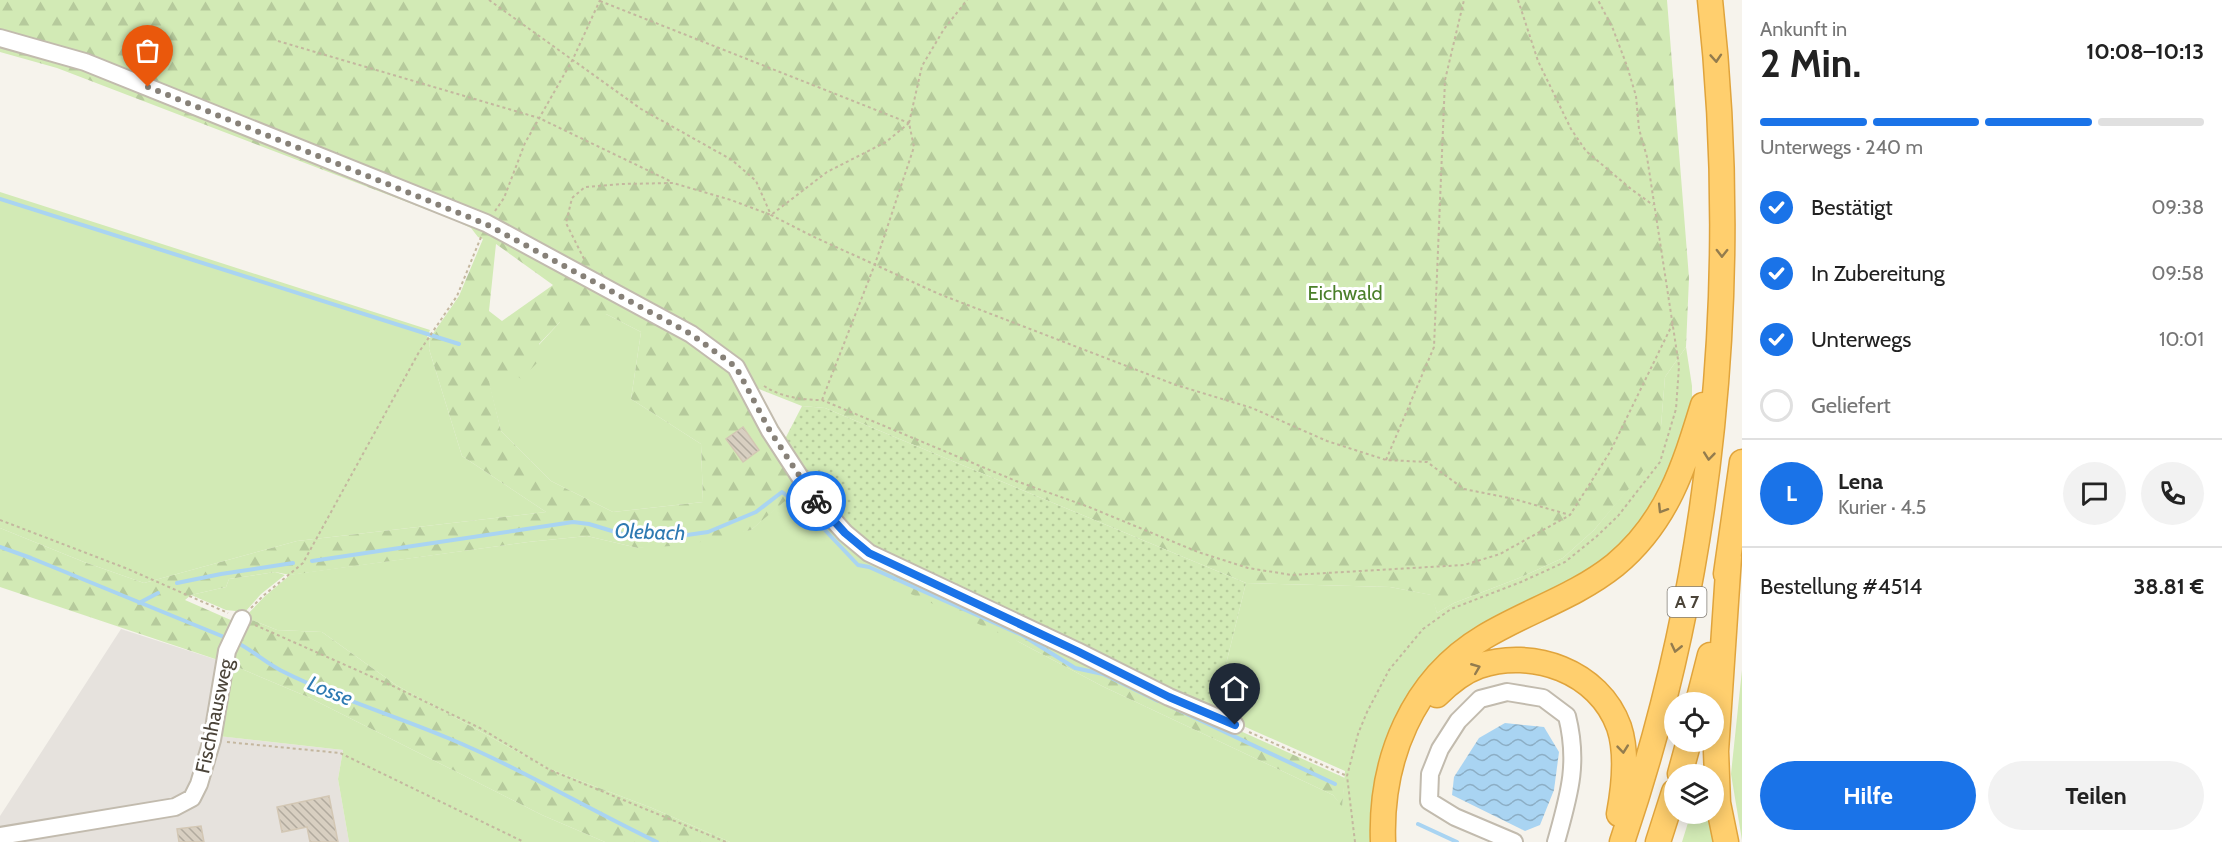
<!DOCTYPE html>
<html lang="de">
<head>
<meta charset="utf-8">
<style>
  :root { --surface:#fff; --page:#f2f2f2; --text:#222; --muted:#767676; --line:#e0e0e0; --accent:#1a73e8 }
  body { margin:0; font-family:Cabin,sans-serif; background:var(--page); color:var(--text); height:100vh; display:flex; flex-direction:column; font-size:22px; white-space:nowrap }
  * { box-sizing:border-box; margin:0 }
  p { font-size:20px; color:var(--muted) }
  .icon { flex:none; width:33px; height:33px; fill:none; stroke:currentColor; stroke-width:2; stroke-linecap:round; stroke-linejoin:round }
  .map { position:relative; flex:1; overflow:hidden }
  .details { display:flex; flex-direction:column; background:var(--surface); width:480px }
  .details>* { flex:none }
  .fabs { position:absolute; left:1664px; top:692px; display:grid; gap:12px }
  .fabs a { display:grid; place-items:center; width:60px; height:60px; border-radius:50%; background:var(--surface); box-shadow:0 3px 15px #0003; font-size:30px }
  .pin { position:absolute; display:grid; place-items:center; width:51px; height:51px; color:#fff; margin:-62px -26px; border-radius:50% 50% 50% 0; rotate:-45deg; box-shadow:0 0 6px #0007 }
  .pin .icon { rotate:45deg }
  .courier { position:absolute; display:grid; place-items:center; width:60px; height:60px; margin:-30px; border:4px solid #1a73e8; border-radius:50%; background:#fff; color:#222; box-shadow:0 2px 8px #0007 }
  .overview em { font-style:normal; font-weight:700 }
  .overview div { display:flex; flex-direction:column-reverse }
  .overview { display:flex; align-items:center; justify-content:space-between; height:102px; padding:0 18px }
  h1 { font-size:39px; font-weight:700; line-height:45px }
  .bar { display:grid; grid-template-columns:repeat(4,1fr); gap:9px 6px; align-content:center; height:72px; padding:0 18px }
  .bar i { height:8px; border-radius:4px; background:var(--line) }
  .bar .selected { background:var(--accent) }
  .bar p { grid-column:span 4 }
  .line { display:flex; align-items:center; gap:15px; padding:0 18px; border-top:2px solid var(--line) }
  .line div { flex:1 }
  .round { display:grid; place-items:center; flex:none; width:63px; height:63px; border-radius:32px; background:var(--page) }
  ol { padding:0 18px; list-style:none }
  li { display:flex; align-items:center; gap:18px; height:66px }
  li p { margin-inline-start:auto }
  li .icon { padding:6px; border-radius:50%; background:var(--accent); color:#fff; stroke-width:4 }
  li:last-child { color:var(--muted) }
  li i { width:33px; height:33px; border:3px solid var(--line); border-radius:50% }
  .button { display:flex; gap:12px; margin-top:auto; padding:12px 18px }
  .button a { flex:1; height:69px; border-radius:36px; background:var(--accent); color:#fff; font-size:24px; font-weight:700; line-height:69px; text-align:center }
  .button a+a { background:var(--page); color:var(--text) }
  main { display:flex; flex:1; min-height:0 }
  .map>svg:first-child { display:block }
</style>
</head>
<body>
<main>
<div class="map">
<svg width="1742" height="842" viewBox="0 0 1742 842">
  <defs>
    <pattern id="forest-firs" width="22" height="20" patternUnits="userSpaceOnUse" patternTransform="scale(1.5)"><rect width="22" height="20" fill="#d2eab5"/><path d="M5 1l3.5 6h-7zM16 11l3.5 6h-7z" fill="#b6ca9c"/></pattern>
    <pattern id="park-dots" width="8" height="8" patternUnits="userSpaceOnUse" patternTransform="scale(1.5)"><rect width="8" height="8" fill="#d2eab5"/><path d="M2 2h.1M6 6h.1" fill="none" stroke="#b6ca9c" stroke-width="1.8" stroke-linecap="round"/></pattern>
    <pattern id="water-waves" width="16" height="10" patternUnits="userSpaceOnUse" patternTransform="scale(1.5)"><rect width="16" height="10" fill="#a9d4f2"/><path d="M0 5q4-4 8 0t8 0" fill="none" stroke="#8caec5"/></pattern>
    <pattern id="building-back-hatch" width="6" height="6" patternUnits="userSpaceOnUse" patternTransform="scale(1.5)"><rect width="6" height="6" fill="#d8cfc1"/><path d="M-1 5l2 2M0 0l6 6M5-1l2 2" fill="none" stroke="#b1aa9e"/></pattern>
  </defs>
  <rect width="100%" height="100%" fill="#f6f3ec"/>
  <path fill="#e6e2dd" d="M121,629L230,664L219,736L343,750L338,779L349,842H0V816Z"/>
  <path fill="#d2eab5" d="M0,192L430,330L427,337L430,338L429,349L462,456L546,512L297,541L144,583L84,562L0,528Z
    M606,314L641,332L631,399L701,444L703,502L613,512L551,481L501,431L486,372L513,373L560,322Z
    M1686,347L1692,386V411L1651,513L1610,558L1431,675L1377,842H730L652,808L547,768L396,685L322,632L277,630L245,617L264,597L290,575L295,574L528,542L587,536L638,548L751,530L785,500L814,523L834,525L1019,642L1102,686L1333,795L1342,806L1345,771L1214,713L1246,583L1390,587L1432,595L1437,613L1454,603L1519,578L1563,558L1594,530L1637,478L1661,426L1665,377Z
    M275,572L285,575L261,594L245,612L226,610L191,595L226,587L229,579Z
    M230,664L308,697L542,815L605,842H349L338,779L343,750L218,736Z
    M1742,670V840L1731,774Z
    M1691,813H1707L1713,842H1682Z"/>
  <path fill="url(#forest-firs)" fill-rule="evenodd" d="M0,0H1667L1689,278L1686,347L1665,377L1661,426L1656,451L1638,478L1594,530L1563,558L1519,578L1454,603L1437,613L1431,595L1390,587L1246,583L825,408L802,406L741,382L834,525L814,523L785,501L751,530L688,545L638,548L587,536L528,542L290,575L275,572L229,579L226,587L191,595L185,600L233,621L245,617L277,630L322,632L396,685L547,768L652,808L730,842H605L542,815L308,697L230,664L0,587V528L84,562L144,583L297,541L546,512L462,456L429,349L430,338L459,296L483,239L478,237L471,228L454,220L57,68L0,52ZM496,244L553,285L502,321L489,311ZM606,314L641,332L631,399L701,444L703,502L613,512L551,481L501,431L487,373H513L521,379L541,359L539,344L560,322L582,339L599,329Z
    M887,566L1169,699L1345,778L1342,807L1333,795L1102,686L1019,642L886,583Z"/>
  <path fill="url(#park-dots)" d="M802,406L825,408L1246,583L1214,713L871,551L796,466L785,439Z"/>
  <path fill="url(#water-waves)" d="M1505,723L1544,727L1559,752L1554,790L1540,825L1525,831L1452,795L1454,777L1479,738Z"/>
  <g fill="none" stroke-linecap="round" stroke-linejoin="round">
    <path stroke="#a9d4f2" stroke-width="4" d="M0,199L459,344
      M0,547L31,558L229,639
      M312,561L573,522L589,524L622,534L673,537L708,532L756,512L782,492L805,509L858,565L869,567L1022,635L1075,668L1103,674L1158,701
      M177,583L221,574L293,563
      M139,603L158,593
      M236,642C254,651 268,665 286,673C338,699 394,715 448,738C520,768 586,808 657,842
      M1168,705L1335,784
      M1418,824L1457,842"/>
  </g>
  <path fill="url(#building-back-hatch)" stroke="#d3c7b4" stroke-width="1.5" d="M743,427L759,450L743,462L726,439Z
    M329,796L338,842H310L307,827L282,832L277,807Z
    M201,826L204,842H179L177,829Z"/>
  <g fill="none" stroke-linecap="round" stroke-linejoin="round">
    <g stroke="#c2bbae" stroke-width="20">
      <path id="minor" d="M0,38L85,62L486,223L691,334L736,367L770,431L813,497L845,533L869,553L1077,651L1169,697L1235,725
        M0,836L175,807L192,798L199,784L212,740L227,651L242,619
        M1514,842L1455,817L1429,801L1430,774L1440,749L1458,721L1480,699L1507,692L1543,698L1567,716C1579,764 1569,795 1556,842"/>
    </g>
    <g stroke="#e0a43c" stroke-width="27">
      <path id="highway" d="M1726,574L1742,462
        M1437,695C1449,683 1462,672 1479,666C1532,648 1599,671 1619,727C1628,754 1624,787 1619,814
        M1698,702L1710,655
        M1680,774L1689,741
        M1383,842C1380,760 1412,680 1484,637C1527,611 1575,597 1615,565C1667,522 1684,467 1703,405
        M1622,842C1714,572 1741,283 1710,0
        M1658,842L1674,792
        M1726,842L1718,803L1716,751L1729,557"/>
    </g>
    <path stroke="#c4b79f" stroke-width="2" stroke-dasharray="3 3" stroke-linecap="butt" d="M489,0L641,109L732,160L756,181L771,215L810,235L939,294L1176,385L1252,408L1327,441L1386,460L1427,462L1464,489L1514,499L1570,515
      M1518,0L1538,61L1571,129L1586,151L1631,189L1653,205
      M600,1L909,123
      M278,41L539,118L672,182
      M495,211L504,198L525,143L573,59L600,0
      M584,259L566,223L572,198L585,187L621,184L673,183L731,200L771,215L827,172L886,142L909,123
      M764,386C781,397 802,400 822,400L1016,481L1089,507L1198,552L1248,568L1292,575L1464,565L1500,554L1570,515L1610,452L1673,323
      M822,400L875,264L914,147L909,123L922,66L944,29L967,0
      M1386,460L1434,347L1445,80L1464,0
      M0,520L128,569L228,613
      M251,608L263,596L303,563L419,352L457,296L481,237
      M255,625L395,687L480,728L550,770L726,842
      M1249,732L1347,776
      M227,742L340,753L524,842
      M1355,842L1347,776L1358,734L1367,712L1389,670L1423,629L1451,609L1521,582L1565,562L1596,537L1618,516L1660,462L1676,409L1679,366L1647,157L1639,129L1636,96L1627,66L1613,29L1598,0"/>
    <use href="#minor" stroke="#fff" stroke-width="16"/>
    <use href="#highway" stroke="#ffcf6e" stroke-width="24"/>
  </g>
  <defs><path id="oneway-chevron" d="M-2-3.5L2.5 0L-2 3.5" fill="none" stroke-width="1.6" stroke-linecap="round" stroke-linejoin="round" transform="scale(1.5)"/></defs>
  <g stroke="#937c4e">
    <use href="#oneway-chevron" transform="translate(1716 58) rotate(86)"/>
    <use href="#oneway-chevron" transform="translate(1722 253) rotate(91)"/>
    <use href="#oneway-chevron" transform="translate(1709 456) rotate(96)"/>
    <use href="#oneway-chevron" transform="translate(1662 509) rotate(122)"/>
    <use href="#oneway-chevron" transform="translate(1676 648) rotate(103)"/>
    <use href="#oneway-chevron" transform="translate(1476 668) rotate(-22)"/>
    <use href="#oneway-chevron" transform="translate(1623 749) rotate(84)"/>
  </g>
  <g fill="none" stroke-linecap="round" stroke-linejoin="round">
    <path stroke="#878178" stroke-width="6" stroke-dasharray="0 10.8" d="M148,87L486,224L691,334L736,367L770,431L816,501"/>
    <path stroke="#1a73e8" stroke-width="8" d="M816,501L845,533L869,553L1077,651L1169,697L1235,725"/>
  </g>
  <g text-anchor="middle" stroke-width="6" stroke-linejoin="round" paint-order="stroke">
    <rect fill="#fff" stroke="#817c74" stroke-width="1.5" x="1667.5" y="587" width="39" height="30" rx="4.5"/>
    <g font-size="18" font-weight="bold" fill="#4b4439">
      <text x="1687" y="608">A 7</text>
    </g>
    <g font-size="20" fill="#4a7f2a" stroke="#fff">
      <text x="1345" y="300">Eichwald</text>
    </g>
    <g font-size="20" fill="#4b4439" stroke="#fff">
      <text transform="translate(214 716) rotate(-78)" y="7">Fischhausweg</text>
    </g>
    <g font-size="21" font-style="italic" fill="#2e7ab2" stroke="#fff">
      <text transform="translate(650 532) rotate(2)" y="7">Olebach</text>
      <text transform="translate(330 691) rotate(22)" y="7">Losse</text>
    </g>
  </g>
</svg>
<div class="fabs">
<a><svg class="icon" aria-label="locate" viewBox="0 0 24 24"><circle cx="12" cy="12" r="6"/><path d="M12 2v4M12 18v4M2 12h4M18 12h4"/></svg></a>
<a><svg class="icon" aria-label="layers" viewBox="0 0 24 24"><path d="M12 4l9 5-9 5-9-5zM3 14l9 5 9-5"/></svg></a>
</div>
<div class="pin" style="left:148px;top:87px;background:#ea580c"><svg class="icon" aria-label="bag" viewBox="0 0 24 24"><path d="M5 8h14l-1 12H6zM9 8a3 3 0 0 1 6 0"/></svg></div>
<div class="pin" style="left:1235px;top:725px;background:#1f2937"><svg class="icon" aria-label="home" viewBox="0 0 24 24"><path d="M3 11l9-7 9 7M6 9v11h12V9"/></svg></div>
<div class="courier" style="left:816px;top:501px"><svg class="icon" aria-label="bike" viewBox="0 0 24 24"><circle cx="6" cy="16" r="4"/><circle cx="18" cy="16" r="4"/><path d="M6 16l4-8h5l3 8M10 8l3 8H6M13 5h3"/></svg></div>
</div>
<section class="details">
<div class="overview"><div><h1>2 Min.</h1><p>Ankunft in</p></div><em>10:08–10:13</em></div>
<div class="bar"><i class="selected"></i><i class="selected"></i><i class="selected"></i><i></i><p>Unterwegs · 240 m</p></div>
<ol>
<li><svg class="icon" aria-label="check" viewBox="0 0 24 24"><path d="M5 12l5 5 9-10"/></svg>Bestätigt<p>09:38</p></li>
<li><svg class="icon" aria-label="check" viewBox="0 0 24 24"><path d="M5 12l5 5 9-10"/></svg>In Zubereitung<p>09:58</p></li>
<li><svg class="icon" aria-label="check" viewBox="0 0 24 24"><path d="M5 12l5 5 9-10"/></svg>Unterwegs<p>10:01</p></li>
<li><i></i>Geliefert</li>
</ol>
<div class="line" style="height:108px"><b class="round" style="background:var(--accent);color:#fff">L</b><div><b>Lena</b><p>Kurier · 4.5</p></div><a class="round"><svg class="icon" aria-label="chat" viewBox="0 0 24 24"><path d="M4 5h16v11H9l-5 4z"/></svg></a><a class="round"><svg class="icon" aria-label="phone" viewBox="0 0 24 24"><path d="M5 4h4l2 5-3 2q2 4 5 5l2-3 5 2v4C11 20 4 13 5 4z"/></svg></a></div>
<div class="line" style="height:78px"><div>Bestellung #4514</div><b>38.81 €</b></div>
<div class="button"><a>Hilfe</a><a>Teilen</a></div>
</section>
</main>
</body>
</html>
